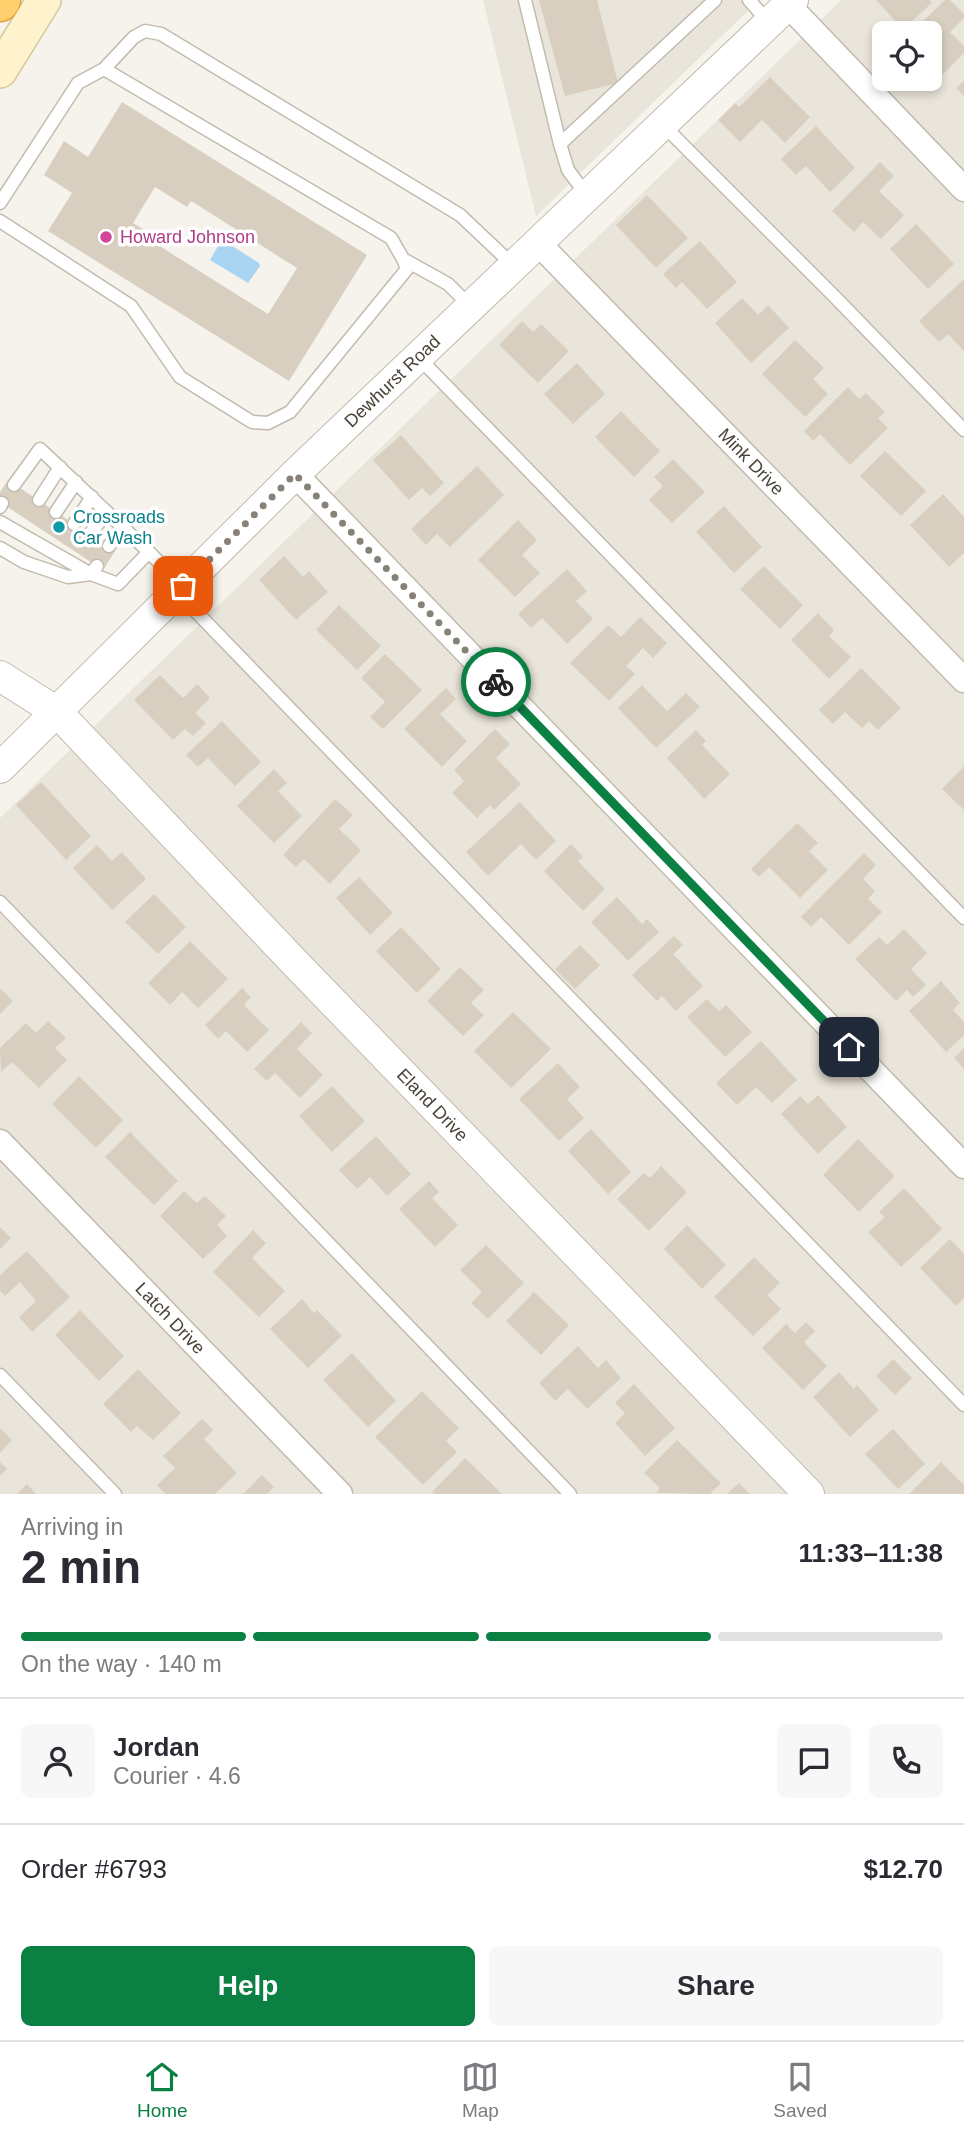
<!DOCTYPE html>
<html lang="en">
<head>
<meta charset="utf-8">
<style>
  :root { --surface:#fff; --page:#f7f7f7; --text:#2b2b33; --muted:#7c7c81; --line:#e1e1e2; --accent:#0b8043 }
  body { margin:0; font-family:Arial,sans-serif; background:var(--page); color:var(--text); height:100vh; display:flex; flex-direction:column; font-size:26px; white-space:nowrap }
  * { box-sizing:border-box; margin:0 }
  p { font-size:23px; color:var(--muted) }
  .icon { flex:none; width:38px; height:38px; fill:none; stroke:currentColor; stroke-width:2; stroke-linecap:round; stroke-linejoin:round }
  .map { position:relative; height:1494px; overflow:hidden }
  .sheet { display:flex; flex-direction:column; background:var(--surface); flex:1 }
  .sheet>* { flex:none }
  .tools { position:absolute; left:872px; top:21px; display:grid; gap:14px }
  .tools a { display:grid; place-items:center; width:70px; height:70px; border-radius:10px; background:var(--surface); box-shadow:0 4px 10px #0003; font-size:35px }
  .pin { position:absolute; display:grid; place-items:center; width:60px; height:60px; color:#fff; margin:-30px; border-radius:14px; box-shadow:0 4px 10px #0006 }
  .courier { position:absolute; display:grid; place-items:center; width:70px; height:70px; margin:-35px; border:5px solid #0b8043; border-radius:50%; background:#fff; color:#222; box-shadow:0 2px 9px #0007 }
  .summary em { font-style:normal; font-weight:600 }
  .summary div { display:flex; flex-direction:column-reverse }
  .summary { display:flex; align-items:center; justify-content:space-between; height:119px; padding:0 21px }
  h1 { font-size:46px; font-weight:600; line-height:52px }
  .bar { display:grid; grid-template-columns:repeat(4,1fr); gap:10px 7px; align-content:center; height:84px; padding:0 21px }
  .bar i { height:9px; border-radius:5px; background:var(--line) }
  .bar .current { background:var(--accent) }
  .bar p { grid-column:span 4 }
  .line { display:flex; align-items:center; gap:18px; padding:0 21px; border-top:2px solid var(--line) }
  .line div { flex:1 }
  .round { display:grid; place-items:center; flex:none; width:74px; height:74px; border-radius:10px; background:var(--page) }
  .action { display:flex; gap:14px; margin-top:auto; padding:14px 21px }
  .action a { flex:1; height:80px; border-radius:10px; background:var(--accent); color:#fff; font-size:28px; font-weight:600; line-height:80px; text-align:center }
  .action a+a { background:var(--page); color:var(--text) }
  .menu { display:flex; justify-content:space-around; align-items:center; height:98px; border-top:2px solid var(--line); background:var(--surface); font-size:19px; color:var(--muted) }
  .menu a { display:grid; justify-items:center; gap:4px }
  .menu .current { color:var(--accent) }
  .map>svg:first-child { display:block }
</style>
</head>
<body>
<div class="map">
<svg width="964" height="1494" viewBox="0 0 964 1494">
  <rect width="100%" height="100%" fill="#f6f3ec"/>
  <path fill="#eae5da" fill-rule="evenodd" d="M483,0H759L536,216Z
    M841,0H964V1494H0V818ZM884,33H929V79H884Z"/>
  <path fill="#a9d4f2" d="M224,236L234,243L232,246L259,263L260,266L248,283L210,260Z"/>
  <path fill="#d8cfc1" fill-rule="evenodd" d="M539,0H597L618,83L565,96Z
    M876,0H929L932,3L903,29Z
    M945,0H950L964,14V18L950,32L964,46V53L941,76L929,64V33H911Z
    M770,77L810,117L785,143L762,120L740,142L718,120L735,103L739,107Z
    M964,81V96L956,88Z
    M122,102L367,255L289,381L48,231L72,193L44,175L64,141L88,157ZM155,187L187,207L191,201L297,268L268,314L161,247L164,242L133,223Z
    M816,126L855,168L830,192L806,166L796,175L781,159Z
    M880,162L894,176L879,191L904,215L881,239L863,222L854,232L832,211Z
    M647,195L688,238L656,268L616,225Z
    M916,224L954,264L928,289L890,249Z
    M700,241L737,282L707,309L682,282L676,288L663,274Z
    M964,279V351L948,334L939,342L919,321Z
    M742,298L758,315L768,305L789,328L751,363L715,323Z
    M522,321L533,332L541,324L569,351L538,383L499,345Z
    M795,340L824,368L813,379L828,394L805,417L762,374Z
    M577,363L605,394L573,424L544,394Z
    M848,387L859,399L866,393L885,412L878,418L888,428L850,465L820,434L813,441L804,431Z
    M621,411L660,451L634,477L595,437Z
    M401,435L444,483L430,496L422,488L409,500L373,460Z
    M885,451L926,491L901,516L860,476Z
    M673,459L705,492L672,523L649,500L663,486L654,477Z
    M477,466L504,495L450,547L437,534L426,545L411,529Z
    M8,480L115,551L103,570L0,502V492Z
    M943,494L964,517V553L949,567L910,525Z
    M724,506L762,547L734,573L696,532Z
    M518,520L537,540L522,555L540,573L515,597L478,560Z
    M284,556L303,577L309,571L328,592L296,620L259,580Z
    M764,566L803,605L780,629L740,589Z
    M567,569L587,591L576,601L593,619L567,644L542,618L531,628L518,614Z
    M339,605L381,646L357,670L316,630Z
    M818,613L834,630L829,636L851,657L829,679L791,640Z
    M640,617L667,643L653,658L643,648L626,666L635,674L609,701L570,663L608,625L621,637Z
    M385,654L422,690L383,729L370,717L385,702L361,678Z
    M861,668L901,708L878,730L869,721L862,728L845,712L833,724L819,710Z
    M160,675L183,698L197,684L210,698L195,713L206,723L193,736L185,729L173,740L134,700Z
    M642,685L667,711L686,693L700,707L656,748L618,708Z
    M446,688L456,699L440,714L467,741L442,767L404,729Z
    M222,721L261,762L235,786L208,758L198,767L186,755Z
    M495,729L510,744L496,758L521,784L494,810L490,805L477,818L452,793L464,781L454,770Z
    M696,730L706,741L702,745L730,774L704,799L667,758Z
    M964,766V810L942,789Z
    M274,769L287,783L278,791L302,816L274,843L237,806Z
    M41,782L91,836L66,860L16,805Z
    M335,799L353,815L339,829L361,850L330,884L304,859L296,867L283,855Z
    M520,802L556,841L536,860L521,844L488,876L466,852Z
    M797,823L818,843L809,851L828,870L800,898L769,867L759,877L751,869Z
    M571,844L583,857L578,861L605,889L583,911L544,871Z
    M97,845L112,861L122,852L146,879L112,910L73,868Z
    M864,853L876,865L863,879L875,891L868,899L882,912L849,945L821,917L811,927L801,917Z
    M359,877L393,913L370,935L336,898Z
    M154,894L186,927L158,954L125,922Z
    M617,897L642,924L647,919L659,932L628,961L591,922Z
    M401,927L441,969L417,993L376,951Z
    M904,929L927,953L911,969L926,985L913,997L907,990L896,1001L855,959L879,937L887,945Z
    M674,936L683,945L673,954L703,986L676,1011L662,996L657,1001L632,975Z
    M190,941L228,979L198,1008L182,992L170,1005L148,983Z
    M580,945L600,965L575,989L555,969Z
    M460,967L484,990L471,1003L484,1015L463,1036L427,1001Z
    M941,981L960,1003L953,1010L964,1022V1035L946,1052L909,1011Z
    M242,988L251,997L244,1005L269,1030L247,1052L226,1031L218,1039L205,1025Z
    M1,989L13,1001L0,1014V990Z
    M707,999L719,1011L726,1005L752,1032L725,1057L687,1017Z
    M513,1012L551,1049L511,1088L474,1051Z
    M48,1021L66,1038L55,1048L67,1060L39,1088L12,1062L1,1072L0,1048L26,1023L36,1033Z
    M301,1022L312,1033L297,1049L323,1075L300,1098L275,1073L267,1081L254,1069Z
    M761,1041L797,1080L772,1103L756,1087L737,1105L716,1083Z
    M964,1048V1069L954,1058Z
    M558,1063L580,1087L567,1099L584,1118L559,1141L519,1099Z
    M79,1076L123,1120L96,1148L52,1104Z
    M332,1086L365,1121L332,1152L299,1116Z
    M818,1095L847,1127L818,1154L781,1114L800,1096L808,1104Z
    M591,1129L631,1172L608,1194L568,1151Z
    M130,1132L178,1181L154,1205L105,1157Z
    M376,1136L411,1174L387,1196L370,1177L357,1189L339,1170Z
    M858,1139L895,1176L859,1212L823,1175Z
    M661,1166L687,1192L649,1231L617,1199L644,1173L650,1178Z
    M429,1181L439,1192L432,1198L458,1225L435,1247L399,1209Z
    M904,1188L942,1229L901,1267L868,1232L885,1217L879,1212Z
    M184,1191L197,1203L205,1196L226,1216L217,1225L227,1236L203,1259L160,1216Z
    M687,1225L726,1265L702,1289L664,1249Z
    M0,1227L11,1238L0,1249Z
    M253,1230L266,1243L252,1258L285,1291L259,1317L213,1272Z
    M950,1239L964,1254V1298L956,1306L920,1268Z
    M486,1245L524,1283L488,1319L471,1303L482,1292L460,1270Z
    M27,1251L70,1297L32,1332L19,1317L36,1301L20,1282L5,1296L0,1291V1275Z
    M754,1257L780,1283L767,1295L781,1309L753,1336L714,1297Z
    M534,1292L569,1325L541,1355L506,1321Z
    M302,1299L314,1313L317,1310L342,1336L308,1368L270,1329Z
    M80,1310L124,1356L99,1381L55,1335Z
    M806,1322L815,1331L804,1342L827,1366L803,1390L762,1348L786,1324L795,1333Z
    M578,1346L598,1368L606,1360L621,1378L587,1409L568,1389L555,1401L539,1383Z
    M352,1353L396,1401L368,1427L323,1380Z
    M893,1359L912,1378L895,1395L876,1376Z
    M138,1369L181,1413L153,1440L137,1426L131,1432L103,1404Z
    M839,1372L854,1389L857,1385L879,1410L850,1437L813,1397Z
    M634,1384L675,1428L645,1456L615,1423L625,1413L615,1403Z
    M422,1391L459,1428L446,1441L457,1452L423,1485L375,1437Z
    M202,1419L213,1430L204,1439L237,1473L215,1494H165L157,1485L175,1468L163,1456Z
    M0,1428L12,1440L0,1453Z
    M893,1429L925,1464L898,1489L865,1454Z
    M677,1440L721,1483L710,1494L656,1493L660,1488L644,1473Z
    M465,1458L502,1494H434L432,1492Z
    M0,1462L7,1469L0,1476Z
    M941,1462L964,1485V1494H909Z
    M262,1475L274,1487L267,1494H243Z
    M739,1483L750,1494H727Z
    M27,1484L36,1494H17Z"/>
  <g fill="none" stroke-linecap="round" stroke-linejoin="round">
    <g stroke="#c2bbae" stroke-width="15">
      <path id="service" d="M525,0L560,144L568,170L588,197
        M749,0L769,23
        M104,69L134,37L145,31L161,34L460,215L514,266
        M663,125L835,297L964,430
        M560,144L715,0
        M0,203L78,83L104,69L391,238L403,259L407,269L290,412L268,423L252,422L180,377L131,306L0,221
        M403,259L448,284L471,307
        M419,358L964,918
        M39,500L60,467
        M0,507L2,503
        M56,512L76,482
        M0,522L91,574L97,566
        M74,524L92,497
        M90,534L107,512
        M109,546L123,527
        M0,548L24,562L68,577L91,574L118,584L149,552L40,449L14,485
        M149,552L182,586
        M177,592L964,1405
        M0,902L570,1494
        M0,1375L115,1494"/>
    </g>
    <g stroke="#c2bbae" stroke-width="27">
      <g id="minor">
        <path d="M788,5L964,189"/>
        <path id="s1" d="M539,244L964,680"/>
        <path d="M295,474L964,1166"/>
        <path id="s2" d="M0,1142L340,1494"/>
      </g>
    </g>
    <g stroke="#c2bbae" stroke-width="32">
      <g id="tertiary">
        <path id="s3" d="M0,676L57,712L297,965L809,1494"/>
        <path id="s4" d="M0,768L295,474L793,0"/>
      </g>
    </g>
    <g stroke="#d6c79b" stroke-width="36">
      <path id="secondary" d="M0,71L44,0"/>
    </g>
    <g stroke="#e0a43c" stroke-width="41">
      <path id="motorway" d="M0,2L1,0"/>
    </g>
    <use href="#service" stroke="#fff" stroke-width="12"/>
    <use href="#minor" stroke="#fff" stroke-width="24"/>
    <use href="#tertiary" stroke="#fff" stroke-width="30"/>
    <use href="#secondary" stroke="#fff3cd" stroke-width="33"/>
    <use href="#motorway" stroke="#ffcf6e" stroke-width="38"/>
  </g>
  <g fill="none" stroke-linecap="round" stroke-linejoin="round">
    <path stroke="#878178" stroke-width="7" stroke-dasharray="0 12.6" d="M183,586L295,474L496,682"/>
    <path stroke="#0b8043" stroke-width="9" d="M496,682L849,1047"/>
  </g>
  <circle fill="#d1479c" stroke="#fff" stroke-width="2.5" cx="106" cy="237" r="7"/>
  <circle fill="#0f9aa8" stroke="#fff" stroke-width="2.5" cx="59" cy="527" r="7"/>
  <g text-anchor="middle" stroke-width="7" stroke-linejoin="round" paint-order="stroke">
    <g font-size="18" fill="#b23c85" stroke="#fff" text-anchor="start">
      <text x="120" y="243">Howard Johnson</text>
    </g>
    <g font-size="18" fill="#4b4439" stroke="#fff">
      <text dy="6" stroke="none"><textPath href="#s4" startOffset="551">Dewhurst Road</textPath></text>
      <text dy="6" stroke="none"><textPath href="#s1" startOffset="304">Mink Drive</textPath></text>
      <text dy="6" stroke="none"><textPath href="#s3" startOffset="611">Eland Drive</textPath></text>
      <text dy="6" stroke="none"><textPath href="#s2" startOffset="245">Latch Drive</textPath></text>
    </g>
    <g font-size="18" fill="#0d838f" stroke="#fff" text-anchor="start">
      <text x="73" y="523">Crossroads<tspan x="73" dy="21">Car Wash</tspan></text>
    </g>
  </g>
</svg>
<div class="tools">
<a><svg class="icon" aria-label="locate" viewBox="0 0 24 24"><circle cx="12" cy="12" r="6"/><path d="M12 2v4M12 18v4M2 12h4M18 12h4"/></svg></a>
</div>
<div class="pin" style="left:183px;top:586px;background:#ea580c"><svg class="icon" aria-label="bag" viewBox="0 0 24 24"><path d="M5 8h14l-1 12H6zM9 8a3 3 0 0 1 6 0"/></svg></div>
<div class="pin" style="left:849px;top:1047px;background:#1f2937"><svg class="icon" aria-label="home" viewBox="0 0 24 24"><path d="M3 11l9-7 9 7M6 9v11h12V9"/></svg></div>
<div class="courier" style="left:496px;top:682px"><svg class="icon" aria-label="bike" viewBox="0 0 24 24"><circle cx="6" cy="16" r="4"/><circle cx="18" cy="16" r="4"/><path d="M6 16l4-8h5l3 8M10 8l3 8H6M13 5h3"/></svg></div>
</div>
<section class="sheet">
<div class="summary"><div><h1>2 min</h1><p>Arriving in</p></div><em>11:33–11:38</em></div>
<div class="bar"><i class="current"></i><i class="current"></i><i class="current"></i><i></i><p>On the way · 140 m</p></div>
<div class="line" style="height:126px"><a class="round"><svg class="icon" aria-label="person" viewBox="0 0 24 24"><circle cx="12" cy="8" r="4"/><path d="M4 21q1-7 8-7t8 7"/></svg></a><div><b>Jordan</b><p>Courier · 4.6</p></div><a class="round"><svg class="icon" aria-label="chat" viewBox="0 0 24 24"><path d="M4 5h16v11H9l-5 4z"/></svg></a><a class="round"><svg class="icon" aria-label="phone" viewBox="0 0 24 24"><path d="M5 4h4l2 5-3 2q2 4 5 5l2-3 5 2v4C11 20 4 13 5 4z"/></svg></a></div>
<div class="line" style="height:91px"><div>Order #6793</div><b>$12.70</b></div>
<div class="action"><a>Help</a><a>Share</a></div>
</section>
<nav class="menu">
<a class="current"><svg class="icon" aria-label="home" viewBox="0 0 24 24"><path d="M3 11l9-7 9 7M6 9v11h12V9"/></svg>Home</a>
<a><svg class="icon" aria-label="map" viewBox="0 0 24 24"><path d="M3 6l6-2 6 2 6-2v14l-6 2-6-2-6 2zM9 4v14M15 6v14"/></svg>Map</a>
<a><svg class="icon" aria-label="saved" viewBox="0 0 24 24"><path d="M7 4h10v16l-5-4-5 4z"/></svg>Saved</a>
</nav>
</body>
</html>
